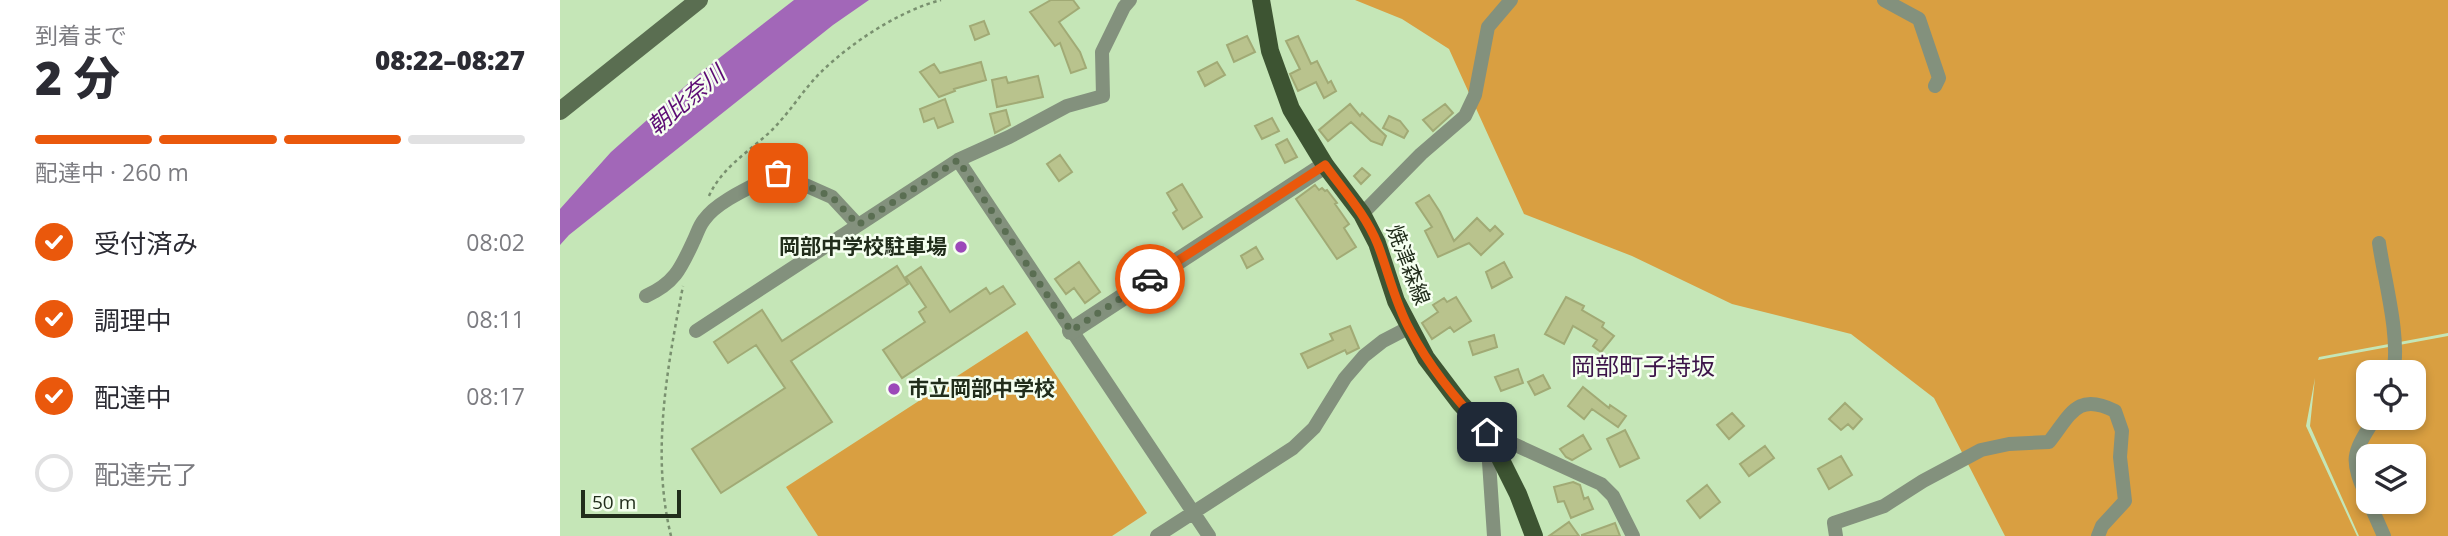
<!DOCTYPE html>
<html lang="ja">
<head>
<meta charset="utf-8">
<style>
  :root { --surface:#fff; --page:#f2f2f3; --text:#2b2b33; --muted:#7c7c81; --line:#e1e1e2; --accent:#ea580c }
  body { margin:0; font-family:"Open Sans","Noto Sans JP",sans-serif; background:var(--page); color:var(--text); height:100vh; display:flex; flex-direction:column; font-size:26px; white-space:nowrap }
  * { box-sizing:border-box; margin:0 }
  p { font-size:23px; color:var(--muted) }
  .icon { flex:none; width:38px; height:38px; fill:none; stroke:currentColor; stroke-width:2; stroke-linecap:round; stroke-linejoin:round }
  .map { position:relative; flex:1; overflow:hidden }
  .details { display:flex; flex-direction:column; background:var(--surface); width:560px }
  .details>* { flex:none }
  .tools { position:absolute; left:1796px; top:360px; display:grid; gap:14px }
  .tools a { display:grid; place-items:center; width:70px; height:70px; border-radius:14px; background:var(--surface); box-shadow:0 4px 10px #0003; font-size:35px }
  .scale { position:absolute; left:21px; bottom:18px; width:100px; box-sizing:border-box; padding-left:7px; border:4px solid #212d1b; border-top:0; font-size:19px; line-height:24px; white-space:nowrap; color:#212d1b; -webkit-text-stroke:5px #f5fff0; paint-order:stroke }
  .pin { position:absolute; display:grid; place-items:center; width:60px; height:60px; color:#fff; margin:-30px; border-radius:14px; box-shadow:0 4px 10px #0006 }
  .courier { position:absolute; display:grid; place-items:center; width:70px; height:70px; margin:-35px; border:5px solid #ea580c; border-radius:50%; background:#fff; color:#222; box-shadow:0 2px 9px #0007 }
  .summary em { font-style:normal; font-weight:800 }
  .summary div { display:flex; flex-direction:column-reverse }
  .summary { display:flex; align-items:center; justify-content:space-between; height:119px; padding:0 35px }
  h1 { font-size:46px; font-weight:800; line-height:52px }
  .bar { display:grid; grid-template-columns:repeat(4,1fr); gap:10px 7px; align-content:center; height:84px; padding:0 35px }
  .bar i { height:9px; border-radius:5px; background:var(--line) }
  .bar .active { background:var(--accent) }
  .bar p { grid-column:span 4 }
  ol { padding:0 35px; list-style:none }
  li { display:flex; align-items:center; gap:21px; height:77px }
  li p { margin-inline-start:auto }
  li .icon { padding:7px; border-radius:50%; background:var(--accent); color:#fff; stroke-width:4 }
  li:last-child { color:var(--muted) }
  li i { width:38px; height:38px; border:4px solid var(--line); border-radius:50% }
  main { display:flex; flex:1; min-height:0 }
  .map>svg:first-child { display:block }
</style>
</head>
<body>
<main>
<section class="details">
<div class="summary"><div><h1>2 分</h1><p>到着まで</p></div><em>08:22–08:27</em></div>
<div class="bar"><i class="active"></i><i class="active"></i><i class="active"></i><i></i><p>配達中 · 260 m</p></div>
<ol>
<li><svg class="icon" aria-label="check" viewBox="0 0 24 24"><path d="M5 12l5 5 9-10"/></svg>受付済み<p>08:02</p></li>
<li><svg class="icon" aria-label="check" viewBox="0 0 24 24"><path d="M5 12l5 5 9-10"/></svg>調理中<p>08:11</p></li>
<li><svg class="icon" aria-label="check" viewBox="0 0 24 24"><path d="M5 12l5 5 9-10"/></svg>配達中<p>08:17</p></li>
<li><i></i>配達完了</li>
</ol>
</section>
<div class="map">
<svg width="1888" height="536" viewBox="0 0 1888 536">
  <rect width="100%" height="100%" fill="#c5e6b7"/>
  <path fill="#d99f41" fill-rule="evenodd" d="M795,0H1888V333L1759,357L1758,360L1888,336V536H1799L1750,426L1755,378L1746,426L1797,536H1445L1374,398L1291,334L1172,304L1072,256L964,214L889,49L842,19ZM1808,373H1853V418H1808ZM1808,457H1853V502H1808Z
    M467,331L587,513L552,536H258L226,487Z"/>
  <path fill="#a267b8" d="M234,0H309L273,25L9,235L0,245V209L51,152L140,73Z"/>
  <path fill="#b9c38d" stroke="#a1aa75" stroke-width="2" d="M491,0H513L519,8L499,22L520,52L526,68L511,73L500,43L495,46L470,12Z
    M424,21L429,34L415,40L410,26Z
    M687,36L695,52L674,62L667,45Z
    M738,36L751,64L757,61L768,83L771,81L776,91L764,98L756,82L738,91L730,74L740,69L726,41Z
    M421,62L426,80L394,89L395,91L379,97L360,72L374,64L380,73Z
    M657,62L665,75L645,86L638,72Z
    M478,76L483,97L437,107L432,80L446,77L448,83Z
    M385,99L393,122L378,128L374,118L364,122L360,109Z
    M790,104L800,116L802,113L826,136L822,145L811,141L791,122L768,141L759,130Z
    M885,104L893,113L873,131L863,120Z
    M446,110L450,125L435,133L430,114Z
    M829,116L840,121L848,131L844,138L823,128Z
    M712,118L719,131L702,139L695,126Z
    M727,139L737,157L725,163L716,145Z
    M500,155L512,172L499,181L487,164Z
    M802,168L810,175L801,184L794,176Z
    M622,184L642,217L623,229L613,213L617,210L607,193Z
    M755,185L759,190L762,188L765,191L767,190L777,203L775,204L789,224L784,228L796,247L777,259L736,199Z
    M869,195L880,212L894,241L917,218L930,231L935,226L943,234L921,255L909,243L878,257L865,231L872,227L856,203Z
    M696,247L703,259L687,268L681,256Z
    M519,262L540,292L525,303L514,288L506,294L495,279Z
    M944,262L952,277L932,288L926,272Z
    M337,266L348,284L231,361L272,422L161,493L132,449L225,388L196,345L168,363L154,342L202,310L222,341Z
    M361,267L390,312L426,288L430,294L443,286L455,304L342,378L323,350L365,322L359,312L366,307L346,277Z
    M896,297L911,321L894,332L890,327L872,339L862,323L878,312L873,305L884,298L887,302Z
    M1006,297L1024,306L1022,310L1044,323L1042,327L1054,336L1041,352L1033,346L1037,340L1013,326L1004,344L985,334Z
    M790,326L799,348L787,354L785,350L748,368L741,354L773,340L770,334Z
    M934,335L937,347L913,355L909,342Z
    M958,369L963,383L941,391L935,377Z
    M983,375L990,388L975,395L968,382Z
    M1023,387L1049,408L1050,405L1066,416L1058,427L1032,409L1024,419L1008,406Z
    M1285,403L1302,419L1293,429L1288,424L1281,430L1269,419Z
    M1172,413L1184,426L1169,439L1157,425Z
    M1065,430L1079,458L1060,467L1047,439Z
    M1023,435L1031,449L1012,460L1006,457L1000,449Z
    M1205,446L1214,458L1189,476L1180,464Z
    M1281,456L1292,475L1269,489L1258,469Z
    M1013,482L1020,485L1024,499L1028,497L1033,509L1011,518L1004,501L998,502L994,487Z
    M1147,485L1160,502L1140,518L1127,501Z
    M1009,522L1019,536H989Z
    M1055,523L1060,536H1022V535Z"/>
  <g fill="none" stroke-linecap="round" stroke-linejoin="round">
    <path stroke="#79906f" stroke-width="2.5" stroke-dasharray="3.5 3.5" stroke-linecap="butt" d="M149,196C162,167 190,151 212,130C230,112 243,90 261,72C292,42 339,11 381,0
      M111,536C91,454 107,368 123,286"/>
    <path stroke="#83917d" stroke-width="14" d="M1324,0L1359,19L1379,78L1375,86
      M398,160L649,536
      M802,214L861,154L905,116L915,95L928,27L951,0
      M1819,243C1824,278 1841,339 1833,373
      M86,296C115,283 121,268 134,240C137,234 139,226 144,220C158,200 196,185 218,173L272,197L298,225
      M136,331L398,160L449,137L507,106L543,96L542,52L564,7L570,0
      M1808,500C1790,458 1791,456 1815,418
      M1809,502L1824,536
      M597,536L733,448L754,428L785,378L804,356L823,341L848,328
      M934,536L927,432L1041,484L1053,496L1073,536
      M1276,536L1274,523L1324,506L1363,481L1421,450L1449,444L1489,442C1511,414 1517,392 1555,411L1562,431L1560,457L1565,501L1542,526L1538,536"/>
    <path stroke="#83917d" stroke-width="18" d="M511,331L765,165"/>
    <path stroke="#5a6e51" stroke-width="18" d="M0,111L139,0"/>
    <path stroke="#3d5432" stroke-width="18" d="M701,0L710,51L731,109L765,165L802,214L817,243L836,301L866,358L900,403L927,432L958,494L974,536"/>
  </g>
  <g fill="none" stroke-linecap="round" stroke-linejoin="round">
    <path stroke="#5a6e52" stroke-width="7" stroke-dasharray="0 12.6" d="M218,173L272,197L298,225L398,160L511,331L590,279"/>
    <path stroke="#ea580c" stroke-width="9" d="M590,279L765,165C784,191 806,215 818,245C829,274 835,303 850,330C870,368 897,401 927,432"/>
  </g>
  <g fill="#9c49b9" stroke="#f5fff0" stroke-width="2.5">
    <circle cx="401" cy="247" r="7"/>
    <circle cx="334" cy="389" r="7"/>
  </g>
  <g text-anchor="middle" stroke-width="5" stroke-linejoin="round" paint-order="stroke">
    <g font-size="21" font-weight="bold" fill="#212d1b" stroke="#f5fff0" text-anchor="end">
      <text x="387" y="254">岡部中学校駐車場</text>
      <text x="348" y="396" text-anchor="start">市立岡部中学校</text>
    </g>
    <g font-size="21" fill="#212d1b" stroke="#f5fff0">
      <text transform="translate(848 265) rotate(69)" y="7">焼津森線</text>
    </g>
    <g font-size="23" font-style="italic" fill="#5c0b74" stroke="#f5fff0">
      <text transform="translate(126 100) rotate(-40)" y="8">朝比奈川</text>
    </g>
    <g font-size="24" fill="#3c1449" stroke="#f5fff0">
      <text x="1083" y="375">岡部町子持坂</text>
    </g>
  </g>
</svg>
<div class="tools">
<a><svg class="icon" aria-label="locate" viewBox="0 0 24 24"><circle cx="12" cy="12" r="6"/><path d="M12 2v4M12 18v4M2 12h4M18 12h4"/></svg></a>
<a><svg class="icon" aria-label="layers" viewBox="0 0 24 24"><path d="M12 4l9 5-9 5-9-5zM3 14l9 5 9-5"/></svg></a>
</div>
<div class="scale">50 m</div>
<div class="pin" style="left:218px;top:173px;background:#ea580c"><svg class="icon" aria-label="bag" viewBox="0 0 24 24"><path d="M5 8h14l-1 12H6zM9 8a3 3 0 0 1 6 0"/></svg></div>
<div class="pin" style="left:927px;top:432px;background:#1f2937"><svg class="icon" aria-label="home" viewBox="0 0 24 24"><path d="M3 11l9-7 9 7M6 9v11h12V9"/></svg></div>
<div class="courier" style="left:590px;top:279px"><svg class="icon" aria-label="car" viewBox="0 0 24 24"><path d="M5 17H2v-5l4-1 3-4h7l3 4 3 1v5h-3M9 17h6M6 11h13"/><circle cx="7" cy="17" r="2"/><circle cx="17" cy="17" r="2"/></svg></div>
</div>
</main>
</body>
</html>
